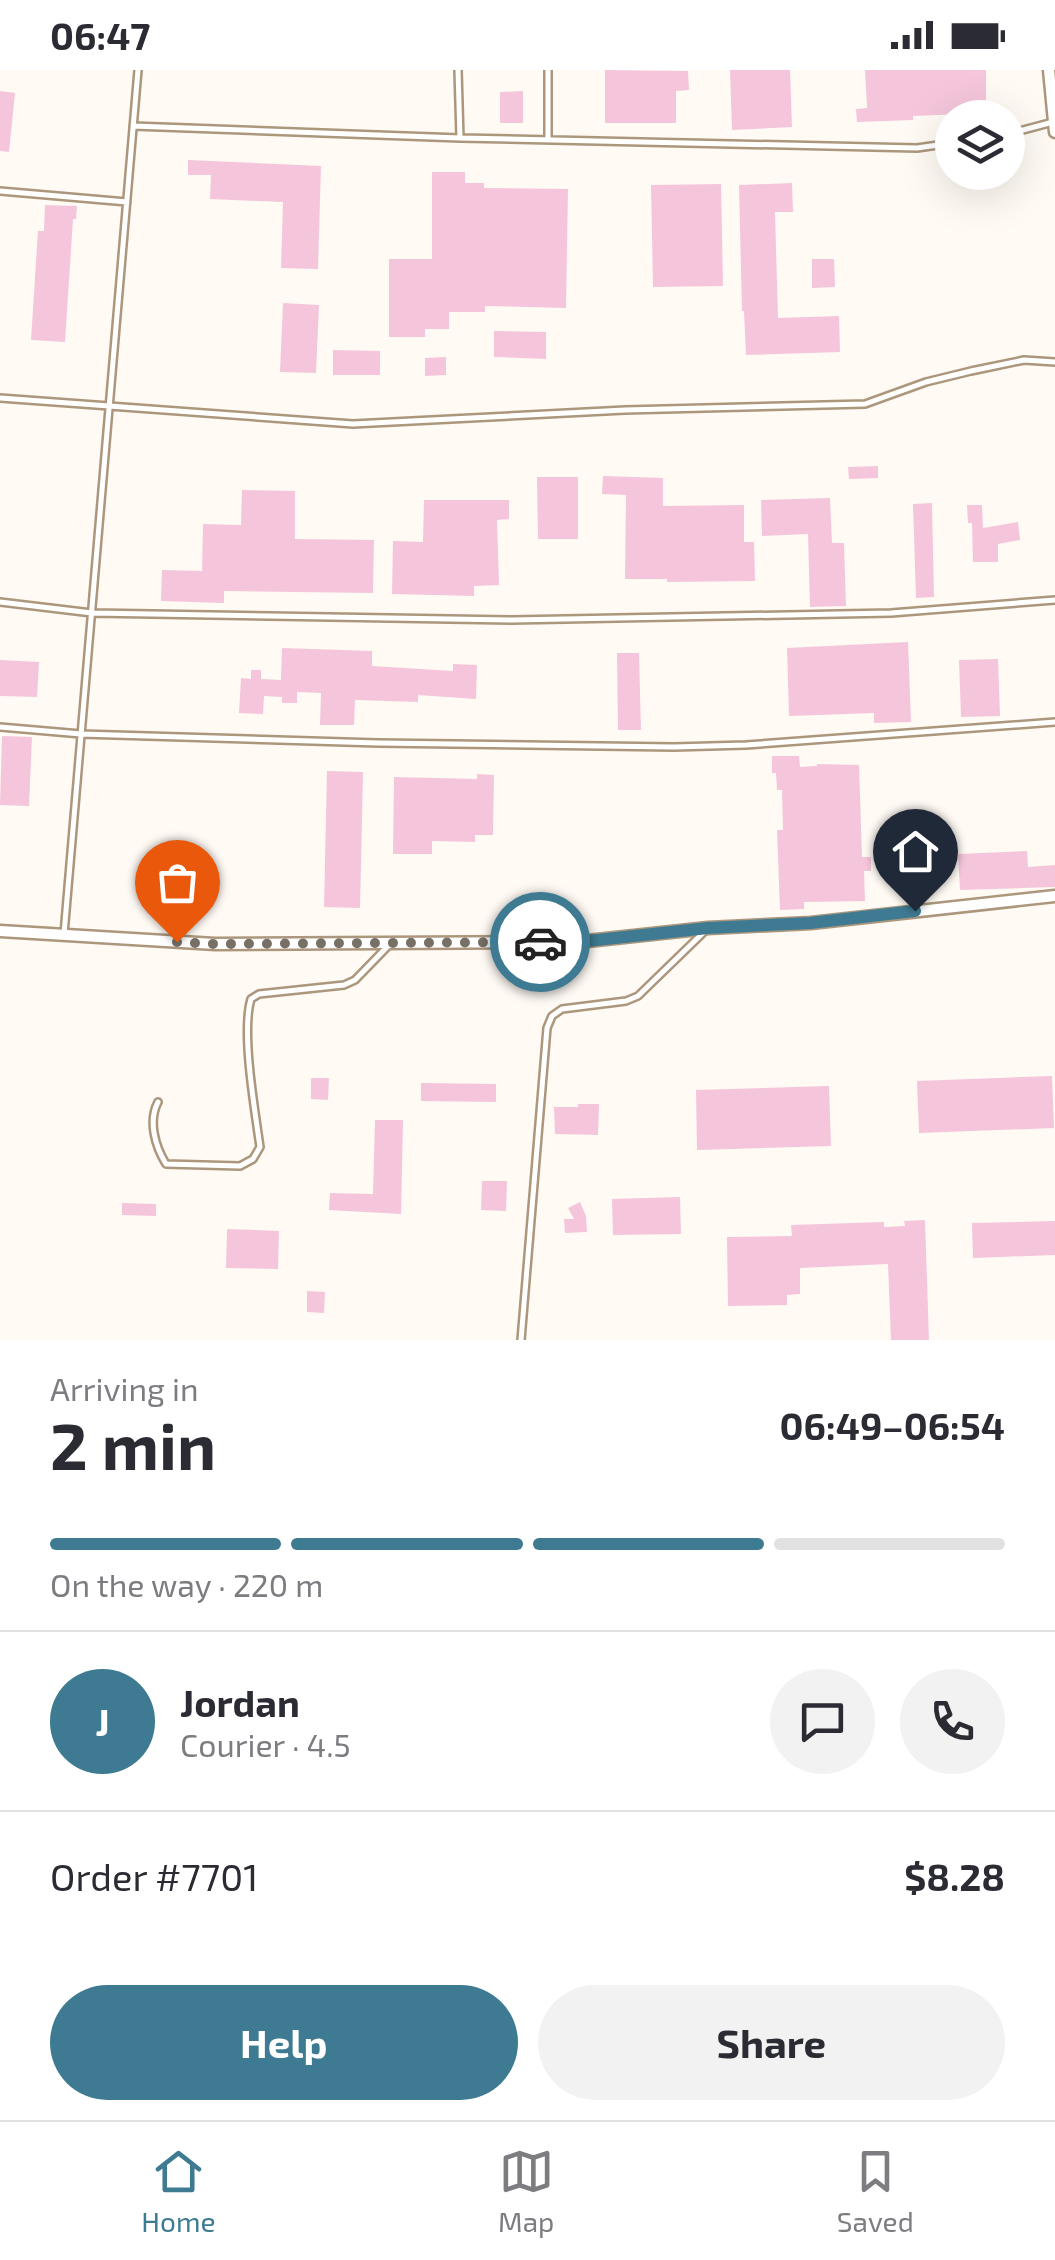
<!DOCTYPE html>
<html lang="en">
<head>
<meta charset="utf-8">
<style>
  :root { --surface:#fff; --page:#f2f2f3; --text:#2b2b33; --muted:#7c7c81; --line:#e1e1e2; --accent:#3e7b92 }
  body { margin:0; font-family:"Exo 2",sans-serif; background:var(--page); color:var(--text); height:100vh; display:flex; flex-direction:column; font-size:38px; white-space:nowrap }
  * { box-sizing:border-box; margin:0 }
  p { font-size:32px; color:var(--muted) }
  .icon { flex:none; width:55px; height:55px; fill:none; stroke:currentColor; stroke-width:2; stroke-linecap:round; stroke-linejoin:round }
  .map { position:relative; height:1270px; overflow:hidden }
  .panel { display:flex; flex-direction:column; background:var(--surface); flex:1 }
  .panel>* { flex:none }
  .fabs { position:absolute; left:935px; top:30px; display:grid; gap:20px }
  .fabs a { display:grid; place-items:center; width:90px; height:90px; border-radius:50%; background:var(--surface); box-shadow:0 10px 40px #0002; font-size:50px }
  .pin { position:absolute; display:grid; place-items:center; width:85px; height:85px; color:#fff; margin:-102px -42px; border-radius:50% 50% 50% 0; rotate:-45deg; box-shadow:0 0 10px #0007 }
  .pin .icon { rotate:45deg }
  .courier { position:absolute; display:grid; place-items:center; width:100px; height:100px; margin:-50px; border:8px solid #3e7b92; border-radius:50%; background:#fff; color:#222; box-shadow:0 2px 12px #0007 }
  .overview em { font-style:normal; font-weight:700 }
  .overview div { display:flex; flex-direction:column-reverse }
  .overview { display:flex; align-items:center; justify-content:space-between; height:170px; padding:0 50px }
  h1 { font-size:65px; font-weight:700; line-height:75px }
  .bar { display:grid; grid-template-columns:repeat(4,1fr); gap:15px 10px; align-content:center; height:120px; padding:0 50px }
  .bar i { height:12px; border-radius:8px; background:var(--line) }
  .bar .on { background:var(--accent) }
  .bar p { grid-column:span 4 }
  .line { display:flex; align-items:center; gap:25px; padding:0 50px; border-top:2px solid var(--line) }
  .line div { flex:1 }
  .round { display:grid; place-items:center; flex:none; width:105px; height:105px; border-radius:52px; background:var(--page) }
  .action { display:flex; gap:20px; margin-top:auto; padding:20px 50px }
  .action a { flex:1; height:115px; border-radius:60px; background:var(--accent); color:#fff; font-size:40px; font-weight:700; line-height:115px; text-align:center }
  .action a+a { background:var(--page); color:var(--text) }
  .status { display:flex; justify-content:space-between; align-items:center; height:70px; padding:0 50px; background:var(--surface); direction:ltr }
  .status svg { height:28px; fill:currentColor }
  .tab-bar { display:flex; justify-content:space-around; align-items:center; height:140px; border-top:2px solid var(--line); background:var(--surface); font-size:28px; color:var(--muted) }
  .tab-bar a { display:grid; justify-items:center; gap:5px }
  .tab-bar .on { color:var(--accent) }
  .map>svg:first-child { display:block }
</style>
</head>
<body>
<div class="status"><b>06:47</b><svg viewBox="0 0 49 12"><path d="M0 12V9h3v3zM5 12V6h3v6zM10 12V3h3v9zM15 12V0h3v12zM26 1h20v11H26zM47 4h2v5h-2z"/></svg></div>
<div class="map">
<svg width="1055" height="1270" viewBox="0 0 1055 1270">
  <rect width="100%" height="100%" fill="#fffaf4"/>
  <path fill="#f5c6db" d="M605,0L688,1L689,20L676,21V53H605Z
    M730,0H790L792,57L732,60Z
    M865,0H986V43L913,46V50L857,52L856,39L867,38Z
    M0,21L15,23L9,82L0,81Z
    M523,21V53H500V22Z
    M188,90L321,96L318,199L281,198L283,132L210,129L211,105H188Z
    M432,102H465V113H484V118L568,119L566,238L485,236V242H449V259H425V267H389V189H432Z
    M792,113L793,142H775L778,248L839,246L840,282L746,285L744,241H742L739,115Z
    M721,114L723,216L653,217L651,115Z
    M45,135L77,136L76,149H73L65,272L31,270L38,161H44Z
    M812,189H834L835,217L812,218Z
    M283,233L319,235L316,303L280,302Z
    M494,261L546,262V289L494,287Z
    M333,280L380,281V305H333Z
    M446,287V305L425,306V288Z
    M878,396V408L849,409L848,397Z
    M603,406L663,408V436L744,435V472H754L755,511L667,512V509H625L626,425L602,424Z
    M537,407H578V469H538Z
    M242,420L295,421V469L374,470L373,523L224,521V533L161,531L162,500L202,501L203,454L241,455Z
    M830,428L832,473H844L846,536L810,537L808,464L762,466L761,430Z
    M424,430H509V449L497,450L499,515L474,516V526L392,524L393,471L423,472Z
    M932,433L934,527L916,528L913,434Z
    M967,435H982L983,458L1018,452L1020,470L998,474V492H973L972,453H968Z
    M908,572L911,652L874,653V643L789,646L787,578Z
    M282,578L372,581V596L453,601V594L477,595L476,629L418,625V632L355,630L354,655H320L321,623L297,622V633H282V627L264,626L263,644L239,643L241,608L251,609V600H261V609L281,610Z
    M617,583H639L641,660H618Z
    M998,589L1000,646L961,647L959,590Z
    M0,590L39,592L37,627L0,626Z
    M2,666L32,667L29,736L0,735Z
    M772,686H799L800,697L817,696V694L859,695L862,787H871V801H864L865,831L804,832V839L780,840L777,760H783L782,720H777L776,703H772Z
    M327,701L363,702L360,838L324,837Z
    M477,704L494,705L493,765H475V772L432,771V784H393L394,707L477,709Z
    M1027,781L1028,797L1055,795V817L960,820L958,784Z
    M1052,1006L1054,1058L919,1063L917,1011Z
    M311,1008H329L328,1030L311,1029Z
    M421,1013L496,1014V1032L421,1031Z
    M829,1016L831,1076L697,1080L696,1020Z
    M578,1034H599L598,1065L555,1064L554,1037H578Z
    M375,1050H403L401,1144L329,1140L330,1123L373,1124Z
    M482,1111H507L506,1141L481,1140Z
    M680,1127L681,1164L613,1165L612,1129Z
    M580,1132L586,1146L587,1162L565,1163L564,1149H574L568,1138Z
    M122,1133L156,1134V1146L122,1145Z
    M925,1150L929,1270H891L888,1194L800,1198V1224L787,1225V1235L728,1236L727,1167L792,1166L791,1155L884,1152V1157L905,1156L904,1151Z
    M1055,1151V1185L973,1188L972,1153Z
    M227,1159L279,1161L278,1199L226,1198Z
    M307,1221L325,1222L324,1243L307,1242Z"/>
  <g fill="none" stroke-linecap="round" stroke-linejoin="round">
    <g stroke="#ac977d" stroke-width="10">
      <path id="lane" d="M458,0L460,68
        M548,0V68
        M133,56L460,68L917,78L952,73
        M1008,64L1053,52
        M0,121L127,132
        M0,328L353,354L625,340L865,334L926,312L971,301L1024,290L1055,292
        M0,532L92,543L512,550L891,543L1055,530
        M0,657L81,664L378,673L674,677L746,675L1055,652
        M64,864L138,0
        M158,1032C148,1051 155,1076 166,1094L240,1096L253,1089L260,1077C255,1041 241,962 251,929L259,924L344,915L355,910L388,876
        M521,1270L547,958L552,946L562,939L626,931L638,926L706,860"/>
    </g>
    <g stroke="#ac977d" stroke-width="15">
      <path id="street" d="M1049,0L1055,62
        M0,861L215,874L578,872L708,858L811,853L1055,826"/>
    </g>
    <use href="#lane" stroke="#fff" stroke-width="5"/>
    <use href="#street" stroke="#fff" stroke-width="10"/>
  </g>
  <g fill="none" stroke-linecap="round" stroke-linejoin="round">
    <path stroke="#777067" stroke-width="10" stroke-dasharray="0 18" d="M177,872L215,874L540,872"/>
    <path stroke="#3e7b92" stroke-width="12" d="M540,872H578L708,858L810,853L915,841"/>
  </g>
</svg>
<div class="fabs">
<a><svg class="icon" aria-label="layers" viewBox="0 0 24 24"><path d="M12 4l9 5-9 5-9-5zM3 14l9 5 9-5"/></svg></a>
</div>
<div class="pin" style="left:177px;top:872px;background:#ea580c"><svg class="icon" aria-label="bag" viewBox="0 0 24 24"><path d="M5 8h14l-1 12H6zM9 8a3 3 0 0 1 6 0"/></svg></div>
<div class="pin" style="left:915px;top:841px;background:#1f2937"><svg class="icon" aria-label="home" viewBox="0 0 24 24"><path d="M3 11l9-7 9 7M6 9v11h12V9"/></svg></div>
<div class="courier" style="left:540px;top:872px"><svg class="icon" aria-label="car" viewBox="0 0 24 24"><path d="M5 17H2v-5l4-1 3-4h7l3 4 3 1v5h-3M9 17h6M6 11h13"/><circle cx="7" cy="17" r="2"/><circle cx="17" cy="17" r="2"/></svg></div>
</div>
<section class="panel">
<div class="overview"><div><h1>2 min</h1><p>Arriving in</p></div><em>06:49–06:54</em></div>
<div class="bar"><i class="on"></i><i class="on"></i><i class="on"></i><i></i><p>On the way · 220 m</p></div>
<div class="line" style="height:180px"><b class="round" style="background:var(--accent);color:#fff">J</b><div><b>Jordan</b><p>Courier · 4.5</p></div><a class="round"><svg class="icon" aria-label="chat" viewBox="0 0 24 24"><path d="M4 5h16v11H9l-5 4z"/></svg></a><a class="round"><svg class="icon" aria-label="phone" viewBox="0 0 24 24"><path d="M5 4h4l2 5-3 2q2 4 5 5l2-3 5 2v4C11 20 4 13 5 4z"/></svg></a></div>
<div class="line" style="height:130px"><div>Order #7701</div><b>$8.28</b></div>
<div class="action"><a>Help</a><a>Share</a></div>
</section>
<nav class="tab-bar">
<a class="on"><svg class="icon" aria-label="home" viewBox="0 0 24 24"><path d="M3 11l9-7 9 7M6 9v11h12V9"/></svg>Home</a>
<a><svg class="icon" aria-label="map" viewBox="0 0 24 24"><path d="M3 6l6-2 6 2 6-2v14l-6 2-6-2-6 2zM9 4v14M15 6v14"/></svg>Map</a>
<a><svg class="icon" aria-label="saved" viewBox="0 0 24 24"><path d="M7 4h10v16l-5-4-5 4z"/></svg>Saved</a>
</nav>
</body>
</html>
